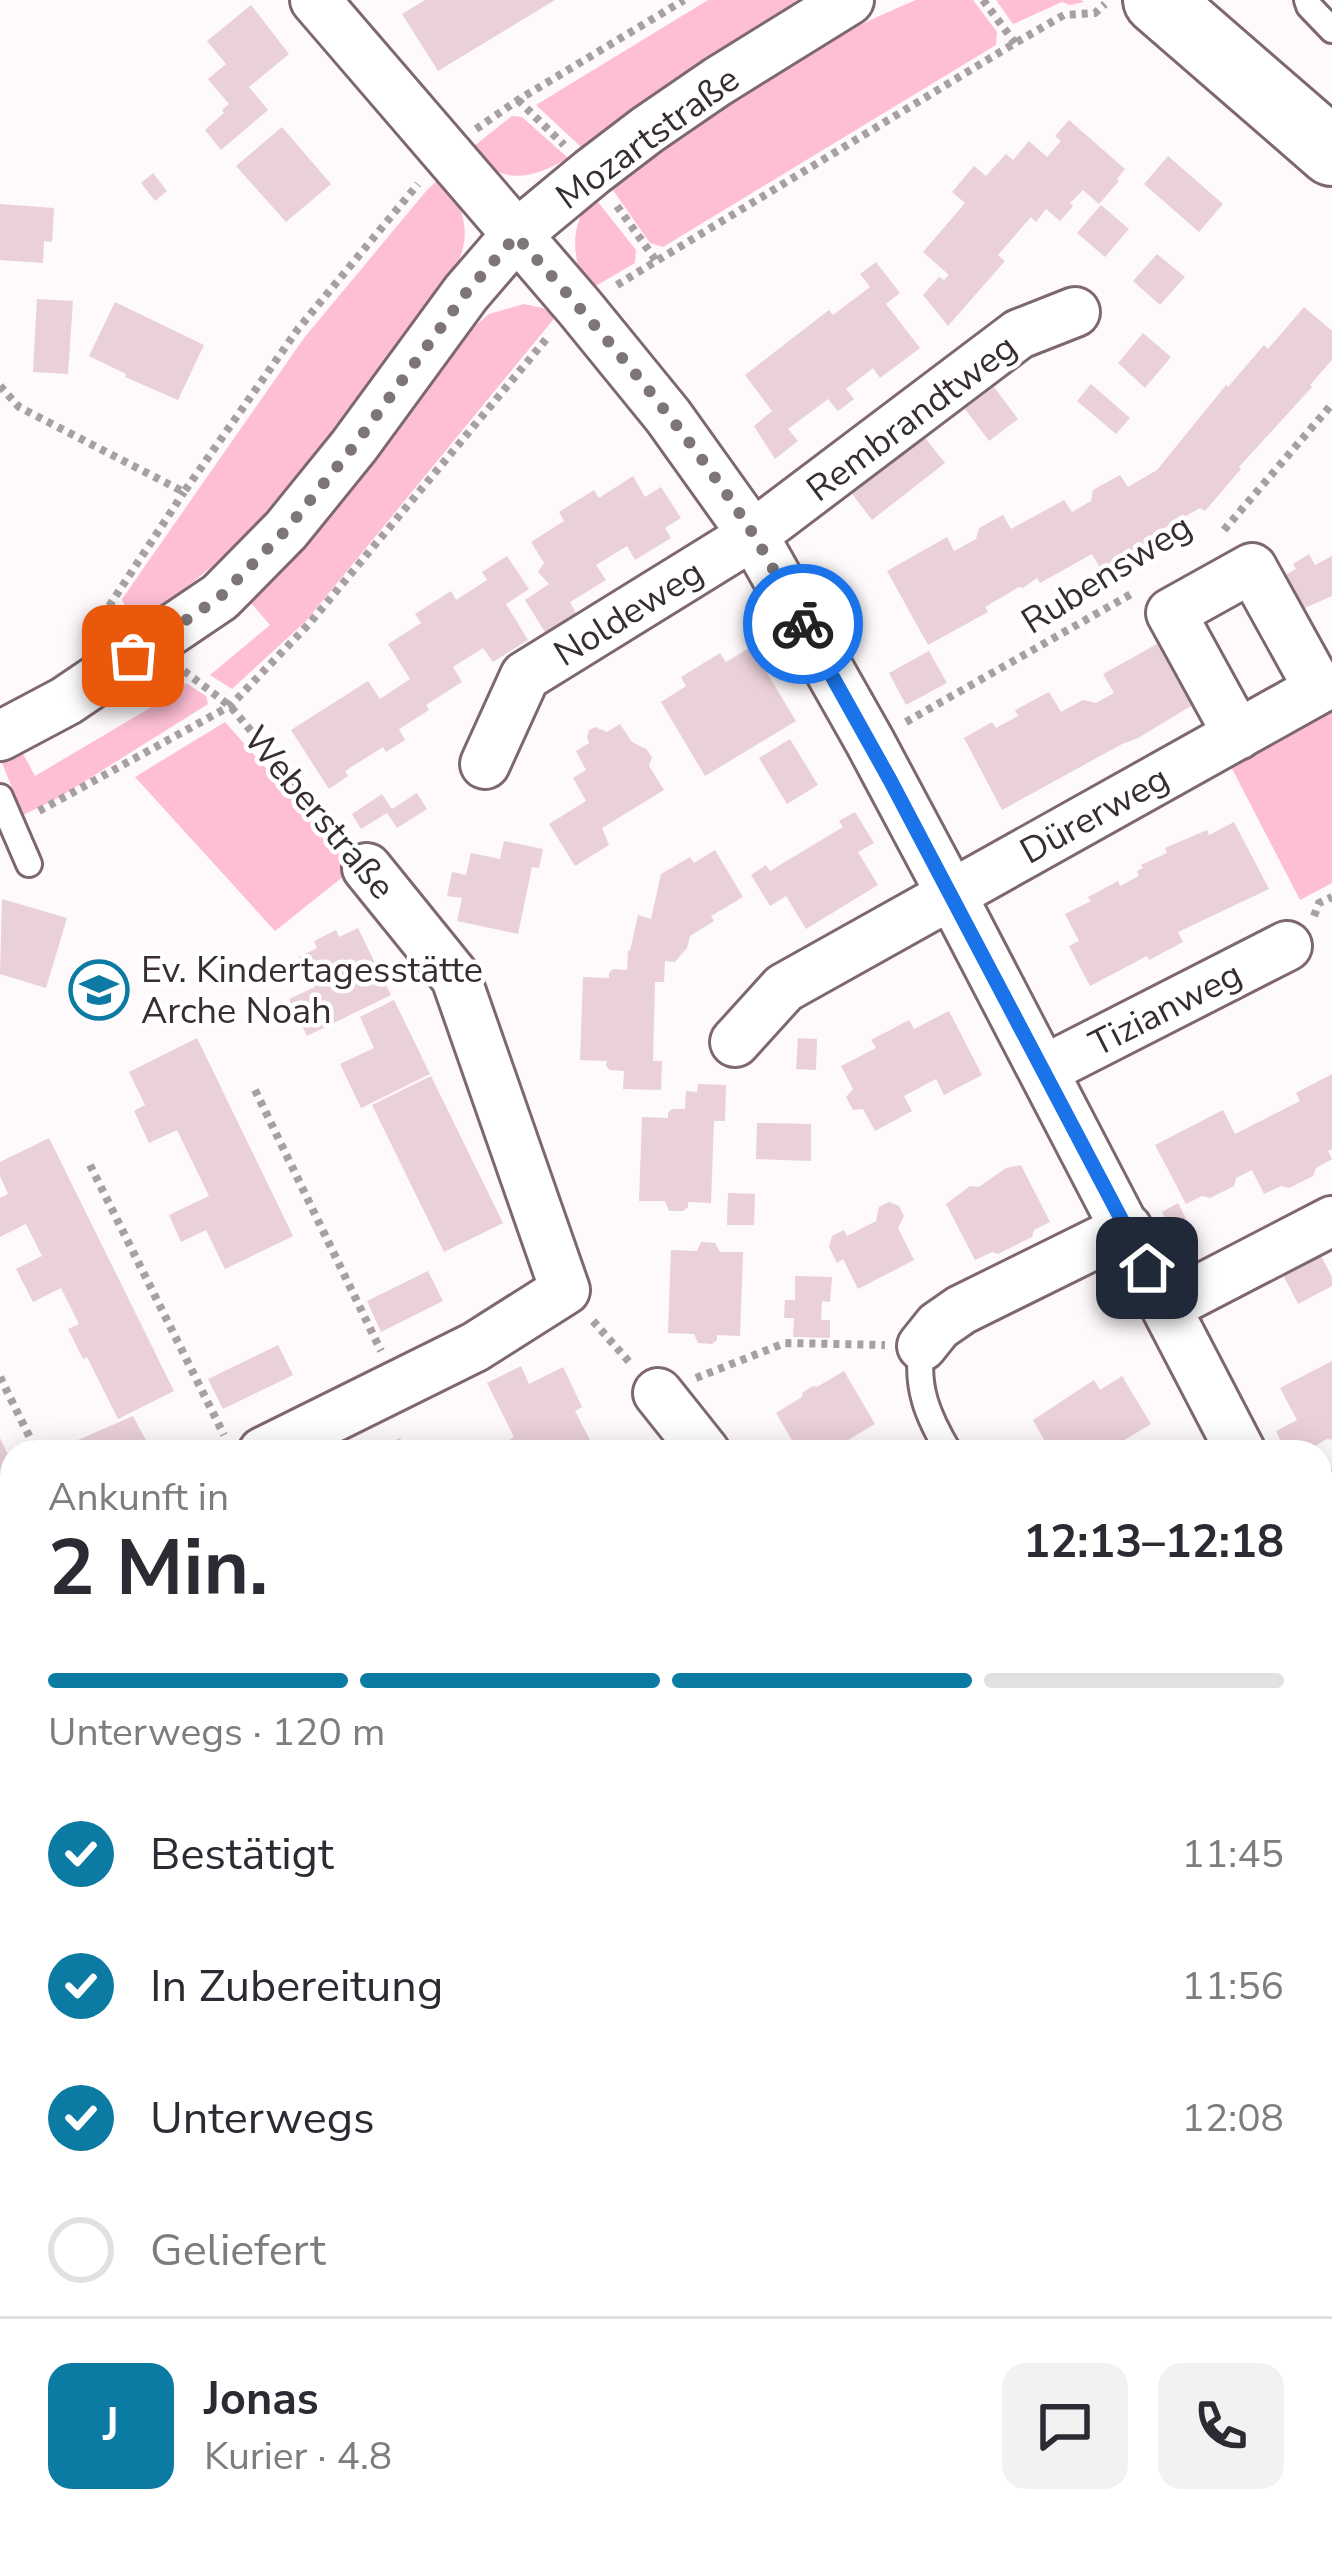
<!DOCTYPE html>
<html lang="de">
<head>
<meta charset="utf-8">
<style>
  :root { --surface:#fff; --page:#f2f2f3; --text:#2b2b33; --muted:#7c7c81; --line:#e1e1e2; --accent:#0b7ba4 }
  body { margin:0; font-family:"Nunito Sans",sans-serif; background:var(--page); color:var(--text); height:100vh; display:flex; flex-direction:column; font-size:45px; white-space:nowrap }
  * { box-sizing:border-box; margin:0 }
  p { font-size:39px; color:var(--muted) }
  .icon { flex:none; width:66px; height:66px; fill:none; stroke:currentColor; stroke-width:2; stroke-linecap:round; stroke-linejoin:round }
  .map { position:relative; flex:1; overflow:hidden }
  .panel { position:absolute; left:0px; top:1440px; width:1332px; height:1119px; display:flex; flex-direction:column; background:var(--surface); border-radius:36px 36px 0 0; box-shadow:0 6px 30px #0003 }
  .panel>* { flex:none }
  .pin { position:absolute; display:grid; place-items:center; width:102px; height:102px; color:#fff; margin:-51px; border-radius:24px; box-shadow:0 6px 18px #0006 }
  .courier { position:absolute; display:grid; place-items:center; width:120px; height:120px; margin:-60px; border:9px solid #1a73e8; border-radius:50%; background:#fff; color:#222; box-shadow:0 3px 15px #0007 }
  .summary em { font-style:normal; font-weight:700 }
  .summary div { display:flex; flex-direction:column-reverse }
  .summary { display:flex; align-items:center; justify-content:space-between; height:204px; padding:0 48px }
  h1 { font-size:78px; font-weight:700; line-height:90px }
  .bar { display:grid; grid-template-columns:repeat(4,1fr); gap:18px 12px; align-content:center; height:144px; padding:0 48px }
  .bar i { height:15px; border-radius:9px; background:var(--line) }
  .bar .selected { background:var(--accent) }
  .bar p { grid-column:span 4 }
  .line { display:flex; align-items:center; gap:30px; padding:0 48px; border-top:3px solid var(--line) }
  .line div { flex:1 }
  .round { display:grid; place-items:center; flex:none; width:126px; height:126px; border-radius:24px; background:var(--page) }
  ol { padding:0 48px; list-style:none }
  li { display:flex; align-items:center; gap:36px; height:132px }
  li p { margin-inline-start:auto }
  li .icon { padding:12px; border-radius:50%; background:var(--accent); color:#fff; stroke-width:4 }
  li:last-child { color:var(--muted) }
  li i { width:66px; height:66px; border:6px solid var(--line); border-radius:50% }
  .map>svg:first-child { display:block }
</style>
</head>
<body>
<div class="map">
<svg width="1332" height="2558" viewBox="0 0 1332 2558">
  <rect width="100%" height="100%" fill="#fef9fb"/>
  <path fill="#febfd6" d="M708,0H797L627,112L581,147L536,105Z
    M916,0H973L997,32L996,45L663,247L650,243L608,183C641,159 673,133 707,111C774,68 843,30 916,0Z
    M996,0H1081L1084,2L1070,5L1062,2L1013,24Z
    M512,116L522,117L568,158C529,181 501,185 469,150Z
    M440,178C470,212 472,241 450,279L297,477L258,522L210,568L146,621L125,607L122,599L304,338L427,190Z
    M594,197L636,250L635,263L587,291C572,259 568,223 594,197Z
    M524,304L543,308L557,315L306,621L232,689L210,675L270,625L245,596L461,338L489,314Z
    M186,683L206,696L208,704L58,798L23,815L0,758L20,748L35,776L155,705Z
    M1332,705V883L1300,900L1227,759Z
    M225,722L354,868L275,931L135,777Z
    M1332,2045V2102L1320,2108V2051Z
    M356,2547H714L693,2558H336Z
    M1079,2547H1243L1249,2558H1084Z"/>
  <path fill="#e998b8" d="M1332,2326V2558H1288L1282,2547H1320V2330Z"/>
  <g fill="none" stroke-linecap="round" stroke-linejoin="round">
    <path stroke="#e998b8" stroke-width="12" d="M1212,2547L1213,2558
      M446,2558L447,2547"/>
  </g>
  <path fill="#ead0d9" d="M425,0H555L438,71L402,14Z
    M251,5L289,54L249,87L268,110L221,150L205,130L224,113L222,110L229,104L208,79L226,64L207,41Z
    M1069,120L1125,169L1117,179L1119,181L1099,204L1083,190L1070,203L1073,206L1060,221L1046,209L1036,222L1031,217L998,255L1005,261L948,326L923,295L939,277L944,280L949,275L923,252L965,203L952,192L974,166L986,176L1006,154L1013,160L1029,141L1047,157L1061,141L1055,136Z
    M282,127L331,184L286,222L236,166Z
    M1168,156L1223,204L1199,232L1144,184Z
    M153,173L167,191L155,201L141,183Z
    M0,204L54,208L52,242L44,241L43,263L0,260Z
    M1101,205L1129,229L1105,257L1077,233Z
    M1157,254L1185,277L1160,305L1133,281Z
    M876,262L900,293L886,304L920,348L880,378L873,368L846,389L854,399L838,411L828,399L788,429L798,441L775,459L754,426L772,411L745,375L829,310L833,315L870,287L860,274Z
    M37,299L73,301L68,374L33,372Z
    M115,302L204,345L178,400L125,377L126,374L89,356Z
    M1304,307L1332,331V360L1310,385L1312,387L1239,467L1241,469L1205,511L1200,508L1154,534V541L1100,568L1092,554L1040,583L1037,578L1023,588L1019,587L985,607L988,612L928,645L887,571L947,537L954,551L976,539L979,528L1003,515L1011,529L1064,500L1072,512L1091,501L1093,490L1120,475L1128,487L1157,470L1226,385L1228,387L1264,345L1268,349Z
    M1143,333L1171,357L1145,388L1118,363Z
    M1091,384L1130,418L1116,434L1077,401Z
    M994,387L1018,419L989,441L965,409Z
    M922,434L945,463L872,520L850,491Z
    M633,476L645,497L661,487L681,518L665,528L671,538L635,560L627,546L596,565L606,580L570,602L578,617L548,637L525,600L549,584L538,572L544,563L531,542L564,521L559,512L594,490L599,498Z
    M1309,554L1315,565L1332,556V596L1298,611L1280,578L1296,569L1293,564Z
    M507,556L529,589L506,604L528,640L493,662L483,648L453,667L462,682L426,705L429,710L399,729L405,740L386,752L383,747L345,771L348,776L329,789L291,730L368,681L380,699L410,679L388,644L421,623L415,614L451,591L456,600L487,580L482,572Z
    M1157,644L1191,706L1138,738L1122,744L1002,810L964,738L992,722L996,728L1018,716L1015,710L1049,692L1061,712L1083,700L1096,703L1114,693L1103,674Z
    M751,647L796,721L705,776L661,702L686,686L681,677L720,653L726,662Z
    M929,651L947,683L906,705L889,673Z
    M620,724L632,742L646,749L652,757L649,766L664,790L602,828L609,845L575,866L549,824L586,801L573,778L586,770L576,751L589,743L587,737L589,730L595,727L607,732Z
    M790,739L818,785L787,804L759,758Z
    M417,793L427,809L397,828L387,813L361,829L352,814L382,794L392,809Z
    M855,812L874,843L858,852L878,885L806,929L786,896L770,906L751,875L766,865L770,871L843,827L839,821Z
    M1234,822L1269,889L1178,932L1183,942L1149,960L1147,956L1090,986L1069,946L1079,941L1065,914L1091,901L1088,897L1118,881L1120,886L1139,876L1137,871L1143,868L1141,865L1167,853L1165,848L1207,830L1209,835Z
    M504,841L543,849L539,868L532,867L518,934L457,921L462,898L447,896L452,872L466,875L471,853L500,859Z
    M715,850L743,897L711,916L714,921L690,936L687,948L675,962L665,961L664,982H655L654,1021L653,1061H662L661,1090L623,1089L624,1071L610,1070L606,1066L607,1061L580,1060L583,977L609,978V973L613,969L627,970L628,950L630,951L638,915L651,919L661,874L690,857L694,863Z
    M2,899L67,918L46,988L0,974Z
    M358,928L375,963L373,964L384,986L386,985L391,995L307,1036L289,999L315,987L299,957L317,948L314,941L336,930L339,937Z
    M394,1000L430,1074L361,1108L340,1064L374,1048L360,1017Z
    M949,1011L982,1075L944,1095L936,1079L904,1096L912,1111L875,1131L863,1109L853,1110L846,1097L853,1089L841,1066L876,1048L871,1040L909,1020L914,1029Z
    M197,1038L293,1236L225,1269L206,1230L181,1242L169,1215L209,1196L177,1130L149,1143L134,1111L145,1105L129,1072Z
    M798,1038L817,1039L816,1070L796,1069Z
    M1332,1074V1149L1328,1151L1332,1159L1316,1168L1313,1176L1289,1188L1281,1186L1264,1194L1252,1170L1236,1178L1234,1186L1210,1198L1202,1196L1186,1204L1155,1145L1223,1110L1235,1134L1300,1101L1296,1093Z
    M431,1076L503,1223L444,1252L372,1105Z
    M698,1084L726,1085L725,1121H714L711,1203L688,1202V1207L683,1211H669L665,1201H639L642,1117L668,1118V1113L672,1109H685L686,1091L697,1092Z
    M757,1123L811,1124V1161L756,1159Z
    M49,1138L174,1391L118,1419L87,1357L83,1359L68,1329L79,1324L61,1288L33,1302L16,1269L42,1256L26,1224L0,1237V1198L8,1194L0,1176V1162Z
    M1021,1165L1050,1222L1034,1230L1032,1237L998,1254L992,1252L975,1260L946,1204L970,1186L979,1187L1006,1168Z
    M728,1193L755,1194L754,1225H727Z
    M889,1202L899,1206L904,1216L898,1228L914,1260L858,1289L843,1259L837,1263L829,1247L832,1236L844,1230L847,1236L876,1221L879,1207Z
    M1178,1203L1196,1238L1180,1246L1162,1212Z
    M701,1242L715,1243L720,1252H743L740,1336L717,1335V1340L712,1344L698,1343L694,1334L668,1333L671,1250L697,1251Z
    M1319,1252L1332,1277V1286L1298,1304L1281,1271Z
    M428,1271L443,1301L381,1332L367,1301Z
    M795,1276L832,1277L830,1302L822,1301L821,1320H830V1338L793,1337L794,1318H784L785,1300H795Z
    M278,1345L293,1375L223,1409L208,1379Z
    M1332,1361V1440L1327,1439L1313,1447L1315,1452H1286L1276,1431L1297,1420L1280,1388Z
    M521,1366L529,1384L563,1367L582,1407L575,1411L593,1446L581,1452H513L507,1441L514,1437L487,1383Z
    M844,1371L875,1424L833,1449L835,1452H799L776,1413L802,1397L803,1392L813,1386L817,1387Z
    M1122,1376L1151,1424L1116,1445L1118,1449L1113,1452H1023L1044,1440L1033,1420L1094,1380L1100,1390Z
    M133,1416L149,1446L136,1452H75L71,1443Z
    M0,1438L12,1463V1475L0,1481Z
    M400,1438L407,1452H371Z
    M12,1803V1875L0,1881V1855L4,1853L0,1844V1809Z
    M1332,1846V1924L1320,1931V1871L1326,1868L1320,1852Z
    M12,2079V2174L0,2180V2084Z
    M12,2414V2491L0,2497V2419Z
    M85,2547H126L103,2558H64Z
    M205,2547H260L238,2558H210Z
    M954,2547L959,2558H929Z
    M984,2547H1058L1063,2558H986Z"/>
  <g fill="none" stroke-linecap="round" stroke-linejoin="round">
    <g stroke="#7e6870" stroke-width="30">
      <path id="service" d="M1307,0L1309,6L1332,30
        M0,797L29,864
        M922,1346C915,1387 928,1417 949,1452"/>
    </g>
    <g stroke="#7e6870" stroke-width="54">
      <path id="minor" d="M315,0L580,308L668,416L753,535L870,742L951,894L1241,1452
        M0,736L66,701L220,597L286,530L354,446L466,293L516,235L592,172L647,130L717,82L849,0
        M485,764L525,676L753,535L1019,334L1075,312
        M735,1042L784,988L1319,689L1252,568L1171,613L1238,735
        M1044,1070L1287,946
        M1166,1307L1332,1221
        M922,1346L938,1326L961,1310L1127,1228
        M658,1393L705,1452
        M263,1452L475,1347L565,1290L456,978L367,868
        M0,1583L12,1577
        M1320,1682L1332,1686
        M0,1696L12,1714
        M0,2295L12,2283"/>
    </g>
    <g stroke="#7e6870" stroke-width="72">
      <path id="secondary" d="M1157,0L1332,152"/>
    </g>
    <path stroke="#a7a0a3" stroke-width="8" stroke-dasharray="6 6" stroke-linecap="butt" d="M983,0L1015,43
      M518,100L564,145
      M476,129L518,100L684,0
      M617,206L657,262
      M617,285L1015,43L1064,15L1095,13L1105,4
      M0,386L19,407L184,492L298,329L418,184
      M1224,530L1332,404
      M96,626L184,492
      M184,671L230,706L342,838
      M906,722L1133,593
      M39,811L230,706L309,624L548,337
      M1314,916L1319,903L1332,897
      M255,1090L381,1351
      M90,1165L224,1435
      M593,1321L631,1364
      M0,1377L37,1452
      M696,1378L785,1343L885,1345
      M1320,1476L1332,1470
      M1320,2094L1332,2089
      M1123,2547L1129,2558
      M472,2558L492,2547"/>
    <use href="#service" stroke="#fff" stroke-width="24"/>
    <use href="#minor" stroke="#fff" stroke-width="48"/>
    <use href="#secondary" stroke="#fff" stroke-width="66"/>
  </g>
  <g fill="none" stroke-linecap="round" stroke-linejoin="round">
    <path stroke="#7d7578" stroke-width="12" stroke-dasharray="0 21.6" d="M133,656L220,597L286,530L354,446L466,293L516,236C600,330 685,427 753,534C771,563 786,594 803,624"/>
    <path stroke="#1a73e8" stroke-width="15" d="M803,624L890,780L1147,1268"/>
  </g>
  <defs>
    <g id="school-ring" transform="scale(3)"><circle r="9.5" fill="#fff" stroke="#0b7ba4" stroke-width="1.5"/><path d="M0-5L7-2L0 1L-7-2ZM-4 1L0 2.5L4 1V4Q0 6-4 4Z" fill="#0b7ba4"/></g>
  </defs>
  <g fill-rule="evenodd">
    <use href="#school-ring" x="99" y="990"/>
  </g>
  <g text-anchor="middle" stroke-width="9" stroke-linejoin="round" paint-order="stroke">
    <g font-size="36" fill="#382e32" stroke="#fff">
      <text transform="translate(647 137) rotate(-36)" y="13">Mozartstraße</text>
      <text transform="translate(911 417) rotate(-37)" y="13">Rembrandtweg</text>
      <text transform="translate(1106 573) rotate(-32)" y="13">Rubensweg</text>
      <text transform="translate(628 612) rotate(-32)" y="13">Noldeweg</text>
      <text transform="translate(320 812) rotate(50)" y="13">Weberstraße</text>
      <text transform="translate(1094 814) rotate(-29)" y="13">Dürerweg</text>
      <text transform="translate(1165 1008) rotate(-27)" y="13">Tizianweg</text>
    </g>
    <g font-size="36" fill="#382e32" stroke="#fff" text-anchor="start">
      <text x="141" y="982">Ev. Kindertagesstätte<tspan x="141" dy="41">Arche Noah</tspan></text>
    </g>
  </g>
</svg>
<div class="pin" style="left:133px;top:656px;background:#ea580c"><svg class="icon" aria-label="bag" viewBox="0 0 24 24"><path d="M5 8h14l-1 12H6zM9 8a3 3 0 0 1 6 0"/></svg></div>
<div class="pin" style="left:1147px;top:1268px;background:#1f2937"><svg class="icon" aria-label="home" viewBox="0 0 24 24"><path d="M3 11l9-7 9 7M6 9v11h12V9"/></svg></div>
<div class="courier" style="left:803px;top:624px"><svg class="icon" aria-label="bike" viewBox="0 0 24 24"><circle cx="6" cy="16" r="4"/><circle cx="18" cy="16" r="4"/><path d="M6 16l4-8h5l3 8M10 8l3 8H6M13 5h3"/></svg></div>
<section class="panel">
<div class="summary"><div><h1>2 Min.</h1><p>Ankunft in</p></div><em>12:13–12:18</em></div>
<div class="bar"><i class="selected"></i><i class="selected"></i><i class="selected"></i><i></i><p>Unterwegs · 120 m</p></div>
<ol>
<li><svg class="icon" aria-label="check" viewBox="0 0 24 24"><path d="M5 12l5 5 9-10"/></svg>Bestätigt<p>11:45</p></li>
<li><svg class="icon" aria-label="check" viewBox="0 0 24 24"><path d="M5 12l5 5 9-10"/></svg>In Zubereitung<p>11:56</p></li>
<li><svg class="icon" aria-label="check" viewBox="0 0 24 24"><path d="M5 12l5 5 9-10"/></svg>Unterwegs<p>12:08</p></li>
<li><i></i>Geliefert</li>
</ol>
<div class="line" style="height:216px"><b class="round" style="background:var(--accent);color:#fff">J</b><div><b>Jonas</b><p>Kurier · 4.8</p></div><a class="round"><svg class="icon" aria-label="chat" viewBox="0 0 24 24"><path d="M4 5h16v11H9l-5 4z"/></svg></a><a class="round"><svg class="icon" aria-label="phone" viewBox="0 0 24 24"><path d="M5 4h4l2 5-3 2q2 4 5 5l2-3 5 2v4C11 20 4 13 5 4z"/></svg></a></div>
</section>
</div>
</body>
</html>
